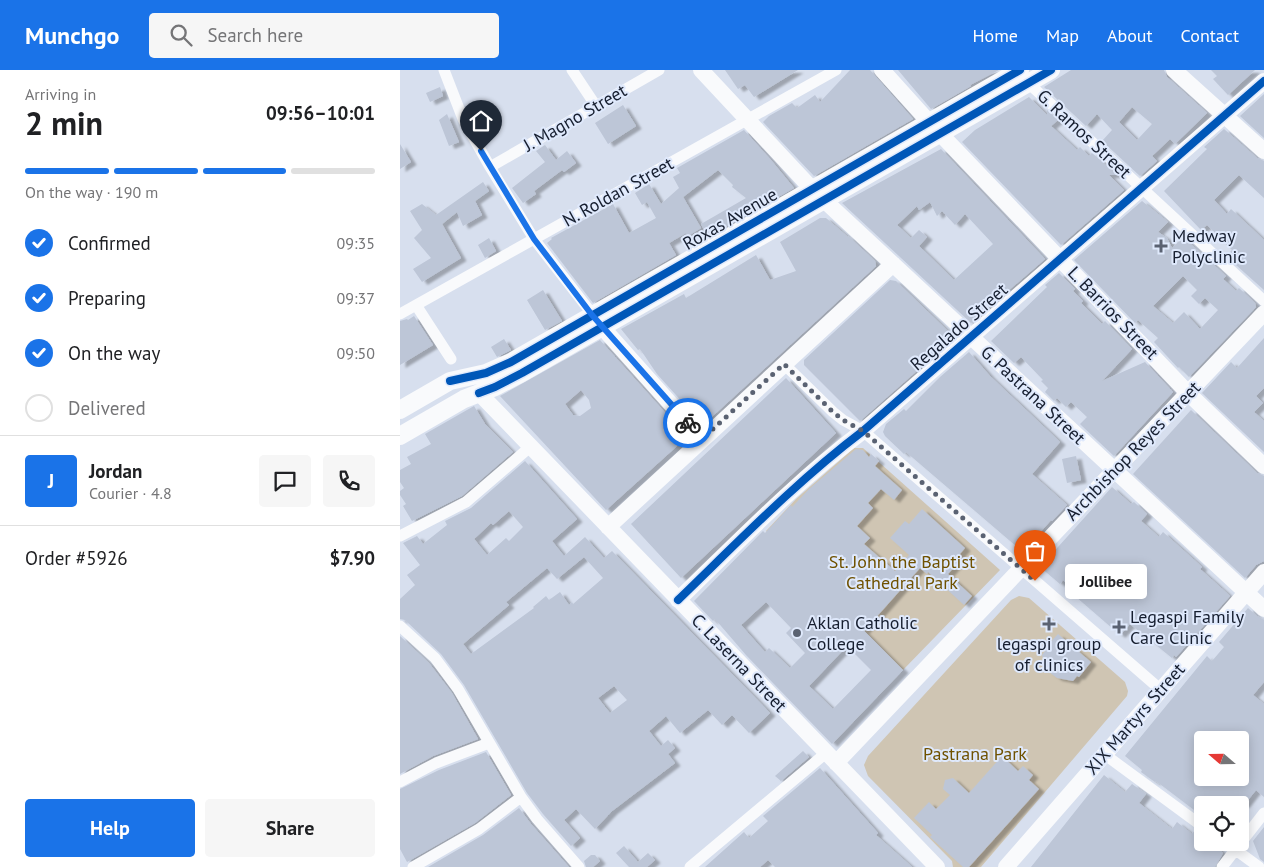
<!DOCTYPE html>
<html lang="en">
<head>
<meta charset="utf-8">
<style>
  :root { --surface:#fff; --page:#f6f6f6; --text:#202124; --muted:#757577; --line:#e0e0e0; --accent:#1a73e8 }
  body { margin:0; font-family:"PT Sans",sans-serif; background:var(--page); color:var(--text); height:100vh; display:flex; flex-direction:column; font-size:19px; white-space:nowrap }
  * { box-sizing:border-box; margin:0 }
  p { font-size:16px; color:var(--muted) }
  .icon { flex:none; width:28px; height:28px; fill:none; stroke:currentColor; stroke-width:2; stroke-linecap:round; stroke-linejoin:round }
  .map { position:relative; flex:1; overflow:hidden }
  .details { display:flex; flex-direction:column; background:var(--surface); width:400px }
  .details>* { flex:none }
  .needle { width:32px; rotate:290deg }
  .buttons { position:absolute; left:794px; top:661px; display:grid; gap:10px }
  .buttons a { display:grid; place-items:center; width:55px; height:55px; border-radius:5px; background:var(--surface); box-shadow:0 2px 12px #0003; font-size:25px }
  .pin { position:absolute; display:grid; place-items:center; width:42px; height:42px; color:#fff; margin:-51px -21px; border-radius:50% 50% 50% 0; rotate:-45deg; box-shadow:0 0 5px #0007 }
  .pin .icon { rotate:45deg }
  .courier { position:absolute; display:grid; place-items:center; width:50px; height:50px; margin:-25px; border:4px solid #1a73e8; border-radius:50%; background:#fff; color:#222; box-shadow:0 1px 6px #0007 }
  .bubble { position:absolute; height:35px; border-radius:5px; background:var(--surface); box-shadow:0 2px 12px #0003; font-size:16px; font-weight:700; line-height:35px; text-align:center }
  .overview em { font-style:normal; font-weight:700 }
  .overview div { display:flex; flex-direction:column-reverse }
  .overview { display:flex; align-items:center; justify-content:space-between; height:85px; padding:0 25px }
  h1 { font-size:32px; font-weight:700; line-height:38px }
  .bar { display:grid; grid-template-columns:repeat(4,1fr); gap:8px 5px; align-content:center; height:60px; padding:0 25px }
  .bar i { height:6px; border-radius:4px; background:var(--line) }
  .bar .current { background:var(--accent) }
  .bar p { grid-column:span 4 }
  .line { display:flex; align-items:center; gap:12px; padding:0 25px; border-top:1px solid var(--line) }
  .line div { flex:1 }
  .round { display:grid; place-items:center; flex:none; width:52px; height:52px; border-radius:5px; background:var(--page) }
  ol { padding:0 25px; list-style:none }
  li { display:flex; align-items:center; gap:15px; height:55px }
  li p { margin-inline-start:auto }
  li .icon { padding:5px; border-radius:50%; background:var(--accent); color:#fff; stroke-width:4 }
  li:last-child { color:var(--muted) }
  li i { width:28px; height:28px; border:2px solid var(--line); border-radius:50% }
  .button { display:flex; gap:10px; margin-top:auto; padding:10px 25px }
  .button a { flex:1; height:58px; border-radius:5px; background:var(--accent); color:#fff; font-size:20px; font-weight:700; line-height:58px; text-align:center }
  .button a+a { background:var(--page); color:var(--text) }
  header { display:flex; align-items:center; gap:30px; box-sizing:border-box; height:70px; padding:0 25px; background:var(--accent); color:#fff }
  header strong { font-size:24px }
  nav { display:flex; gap:28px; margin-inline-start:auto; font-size:18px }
  .search { width:350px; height:45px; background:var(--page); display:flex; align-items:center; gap:12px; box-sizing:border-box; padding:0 18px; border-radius:5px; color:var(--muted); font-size:19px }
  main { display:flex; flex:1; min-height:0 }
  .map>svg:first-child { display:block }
</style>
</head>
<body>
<header>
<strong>Munchgo</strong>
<div class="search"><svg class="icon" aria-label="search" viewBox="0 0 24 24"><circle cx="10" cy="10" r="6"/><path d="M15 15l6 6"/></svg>Search here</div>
<nav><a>Home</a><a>Map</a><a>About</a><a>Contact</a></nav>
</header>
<main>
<section class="details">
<div class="overview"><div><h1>2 min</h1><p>Arriving in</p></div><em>09:56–10:01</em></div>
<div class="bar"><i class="current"></i><i class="current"></i><i class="current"></i><i></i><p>On the way · 190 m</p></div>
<ol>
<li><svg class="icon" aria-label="check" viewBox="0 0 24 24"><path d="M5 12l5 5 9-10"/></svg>Confirmed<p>09:35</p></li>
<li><svg class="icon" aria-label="check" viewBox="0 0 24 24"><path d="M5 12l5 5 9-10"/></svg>Preparing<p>09:37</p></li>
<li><svg class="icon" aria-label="check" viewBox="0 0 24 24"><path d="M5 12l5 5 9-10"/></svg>On the way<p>09:50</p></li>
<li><i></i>Delivered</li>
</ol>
<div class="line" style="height:90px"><b class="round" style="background:var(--accent);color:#fff">J</b><div><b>Jordan</b><p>Courier · 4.8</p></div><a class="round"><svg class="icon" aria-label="chat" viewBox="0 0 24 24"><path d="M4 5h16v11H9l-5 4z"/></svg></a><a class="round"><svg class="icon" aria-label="phone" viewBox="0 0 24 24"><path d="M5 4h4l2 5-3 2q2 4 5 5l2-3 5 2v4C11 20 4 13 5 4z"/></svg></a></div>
<div class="line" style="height:65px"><div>Order #5926</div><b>$7.90</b></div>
<div class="button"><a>Help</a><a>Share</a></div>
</section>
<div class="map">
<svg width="864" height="797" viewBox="0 0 864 797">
  <defs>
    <filter id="shadow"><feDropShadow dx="5.5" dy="3" stdDeviation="1" flood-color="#0004"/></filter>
  </defs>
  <rect width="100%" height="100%" fill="#d7dfee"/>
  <path fill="#cfc5b3" d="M454,378H463L600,500L503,600L366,461L396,429Z
    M619,526L629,528L725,612L728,621L727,626L581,797H553L552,791L468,706L464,695L468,686L611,530Z"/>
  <path fill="#bdc6d7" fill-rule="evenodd" filter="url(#shadow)" d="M325,0H398L354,27L345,15L338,19Z
    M450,0H470L513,49L414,106L363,52L369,46L392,33L397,38L415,25L420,32Z
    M498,0H599L570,15L571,16L531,39Z
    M671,0H764L767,7L807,43L775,74L770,69L752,86L757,91L740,106L702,71L712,60L697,44L686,56L644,17ZM732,37L752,54L737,70L719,52Z
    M811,0H855L828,25L813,9L817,6Z
    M40,17L43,26L30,32L26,23Z
    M864,24V68L840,46Z
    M629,27L647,45V40L658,50L651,56L677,80L680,77L689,86L692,83L717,105H709L724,120L661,175L562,72L575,60Z
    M223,35L236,56L208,74L195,53Z
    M47,44L59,72L49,76L39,50Z
    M824,59L857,88L864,91V128L839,105L814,130L827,144L831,139L864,170V220L826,186L832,180L807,155L801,160L764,121L807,79L804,77Z
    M344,60L371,90L394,118L308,167L301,154L346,128L332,117L333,115L318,100L283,127L301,158L288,166L286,163L269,173L276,185L193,233L147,173L152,169L151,168L213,134L229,163L256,148L247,132L242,135L235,123L249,114L261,134L279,118L273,107L280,103L277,98Z
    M0,74L11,92L0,99Z
    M145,75L156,90L167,81L176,93L164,102L162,100L134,121L136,124L123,133L112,118L145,92L136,81Z
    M541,79L645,189L571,253L442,133ZM530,132L537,146L542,141L555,155L565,144L593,174L554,210L519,176L527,167L519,160L511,168L497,155L517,136L519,140Z
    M83,112L89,121L75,131L82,145L63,156L57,142L42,154L61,188L22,212L13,199L31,188L14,168L22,160L10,141L22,134L36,145Z
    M742,131L768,152L758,162L767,168L772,178L783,167L826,206L823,209L836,221L839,218L855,233L856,237L789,307L779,297L778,298L754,272L758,268L738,250L735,253L674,190ZM783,206L797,220L791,226L799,234L805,228L818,240L800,259L784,242L773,253L753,236Z
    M420,148H426L448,167V166L475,191L476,196L303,355L257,304L240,279L238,280L221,259L284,224L286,228L356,185L370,210L396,201L380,172Z
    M89,168L96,181L85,188L78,175Z
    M659,203L675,219L673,221L683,231L681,233L702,254L705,251L732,279L702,311L745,292L773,322L714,386L682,356L680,354L687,347L671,332L666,337L657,328L654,331L645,322L648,318L641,311L643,310L621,287L614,293L591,271L647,217L645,215Z
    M490,210L496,211L554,267L553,269L460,351L404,295V290Z
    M143,220L162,251L145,260L127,230Z
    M14,246L33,275L0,295V251L7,249L8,250Z
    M864,268V318L856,326L863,333L854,342L864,351V382L802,323L831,292L837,298Z
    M104,269L111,280L97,287L91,277Z
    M200,270L287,367L206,440L100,326ZM181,320L189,330L191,338L180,346L173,345L165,334Z
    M569,282L590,306L660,372L632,404L667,435L652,451L651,450L623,482L506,382L504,384L485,366L483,362L486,354L504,339L506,341L540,307Z
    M386,308L436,363L281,508L231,454Z
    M74,336L85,354L113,382L62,426L12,451L3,436L6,434L0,425V421L4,418L0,412V400L11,394L7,387L31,374L25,364Z
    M791,340L857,403L864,406V491L856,495L845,508L733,404Z
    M456,379L463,380L469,387L471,384L479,391L475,396L502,420L494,430L481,419L468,433L473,438L457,456L470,468L464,474L495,501L509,485L490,468L505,451L509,454L522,439L565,478L554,491L557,494L548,504L572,526L564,535L528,502L527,504L520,498L464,561L503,600L432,674L346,585L315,549L313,551L294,531L363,461L365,463L391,435L392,437L409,419ZM366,532L391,558L386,563L405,583L390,598L369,578L365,582L341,555ZM447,576L471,600L433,639L409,616Z
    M676,386L681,410L667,413L662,389Z
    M125,391L177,449L152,471L164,486L185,467L204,488L212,481L370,643L349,663L332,645L322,655L308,640L280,663L266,646L249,661L261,676L268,670L275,678L268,684L275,693L212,741L195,759L176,739L164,750L180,768L171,776L143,744L127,723L64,615L41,584L5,550L0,549V529L15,515L7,505L20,495L3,473L17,466L23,474L47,455L45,451L71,438ZM109,441L123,457L109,471L106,468L87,485L74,469L91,453L93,455ZM184,487L203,508L173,534L172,532L169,535L160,522L149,530L146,526L133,537L134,538L71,584L63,574L109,535L106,532L147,498L157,509ZM214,616L227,630L210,643L198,628Z
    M712,417L731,434L734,432L747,444L741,451L759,467L763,462L802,497L800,499L830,526L776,587L774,585L772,588L730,554L720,565L675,526L678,522L663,510L660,514L640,497Z
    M848,538L857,546L864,550V612L853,625L864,634V727L856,720L844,735H802V746L756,711L755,712L741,702L742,700L725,686L807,586L812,591L824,577L819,572ZM802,670H840V708H802Z
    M658,564L691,592L679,607L677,606L673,611L657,608L649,602L644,592L642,585L647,579L645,578Z
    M0,566L29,593L52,623L78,669L33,686L0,704Z
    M403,681L409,687L381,711L375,706Z
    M86,682L111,725L75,753L7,792L0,779V719L39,700Z
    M602,686L618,701L623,696L633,705L629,710L639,719L569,797H563L530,767L532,765L514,748L529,732L536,739L550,725L543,719L545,710L553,708L569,723Z
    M420,698L478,763L476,765L512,797H375L368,790L360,797H305L344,762L349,768L368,751L363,746Z
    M704,705L725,722L732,714L746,724L739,733L772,759L777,752L792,764L795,760L802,763V772H811L823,783L815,797H631Z
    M119,738L131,754L169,797H28L83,765Z
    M864,757V792L860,789L853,771Z
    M224,776L238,792L248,783L255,790L247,797H229L216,783Z
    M191,785H195L200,791L193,797H186L184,791Z"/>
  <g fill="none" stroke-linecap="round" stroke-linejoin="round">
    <path stroke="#f9fafc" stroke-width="11" d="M44,0L63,49L90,97L134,169L193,245
      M172,0L196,36
      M625,10L864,231
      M90,97L259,0
      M16,235L51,289
      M0,244L436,0
      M384,294L433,342L443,350L463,361L761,620
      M0,466L66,432L130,377
      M0,556L35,588L58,619L121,727L137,749L179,797
      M704,684L802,756
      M0,712L36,693L89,673
      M825,772L859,797
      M13,797L79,759L121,727
      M290,797L426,683
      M822,797L864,743"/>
    <path stroke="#f9fafc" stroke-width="16" d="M301,0L412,119L864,539
      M482,0L529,52L788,323L864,396
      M774,0L864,81
      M194,248L302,369
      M79,323L537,797
      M208,457L493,194
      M278,530C338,472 397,411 463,361L864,11
      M436,693L864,243
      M606,797L864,502"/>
    <path stroke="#f9fafc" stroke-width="18" d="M0,340L50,311L86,303L111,292L620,0
      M0,366L64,329L95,317L122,303L651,0"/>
    <g stroke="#dfe9fc" stroke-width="11">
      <path id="cycleway" d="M50,311L86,303L111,292L620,0
        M79,323L95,317L122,303L651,0
        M278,530C338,472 397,411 463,361L864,11"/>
    </g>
    <use href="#cycleway" stroke="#0057b8" stroke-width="8"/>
  </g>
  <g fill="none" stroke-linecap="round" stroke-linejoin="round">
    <path stroke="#5a6272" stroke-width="5" stroke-dasharray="0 9" d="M288,353L302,369L384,294L433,342L443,350L463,361L635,511"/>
    <path stroke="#1a73e8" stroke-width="6" d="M81,81L134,169L192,245L288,353"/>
  </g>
  <g fill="#5a6272" stroke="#dfe9fc" stroke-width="2">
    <path d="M758.5 168.5h5v5h5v5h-5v5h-5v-5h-5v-5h5z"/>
    <path d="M646.5 546.5h5v5h5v5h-5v5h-5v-5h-5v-5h5z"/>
    <path d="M716.5 549.5h5v5h5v5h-5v5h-5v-5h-5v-5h5z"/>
    <circle cx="397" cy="563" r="5"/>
  </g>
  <g text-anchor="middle" stroke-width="4" stroke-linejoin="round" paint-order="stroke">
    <g font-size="18" fill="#161e2f" stroke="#dfe9fc">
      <text transform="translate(175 48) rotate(-30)" y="6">J. Magno Street</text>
      <text transform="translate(684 64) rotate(43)" y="6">G. Ramos Street</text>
      <text transform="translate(218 122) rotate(-29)" y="6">N. Roldan Street</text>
      <text transform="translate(330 149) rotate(-30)" y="6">Roxas Avenue</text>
      <text transform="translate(713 243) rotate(46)" y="6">L. Barrios Street</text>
      <text transform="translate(559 257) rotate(-41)" y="6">Regalado Street</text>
      <text transform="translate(633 325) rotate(43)" y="6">G. Pastrana Street</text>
      <text transform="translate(733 381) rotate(-46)" y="6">Archbishop Reyes Street</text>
      <text transform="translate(339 593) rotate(46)" y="6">C. Laserna Street</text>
      <text transform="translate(735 649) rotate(-49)" y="6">XIX Martyrs Street</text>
    </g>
    <g font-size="18" fill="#161e2f" stroke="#dfe9fc" text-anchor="start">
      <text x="772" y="172">Medway<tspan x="772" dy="21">Polyclinic</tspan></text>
      <text x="730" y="553">Legaspi Family<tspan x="730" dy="21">Care Clinic</tspan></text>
      <text x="407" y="559">Aklan Catholic<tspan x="407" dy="21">College</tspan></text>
      <text x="649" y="580" text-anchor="middle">legaspi group<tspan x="649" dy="21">of clinics</tspan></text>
    </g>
    <g font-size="18" fill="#6f5100" stroke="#dfe9fc">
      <text x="502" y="498">St. John the Baptist<tspan x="502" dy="21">Cathedral Park</tspan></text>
      <text x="575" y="690">Pastrana Park</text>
    </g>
  </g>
</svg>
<div class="buttons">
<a><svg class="needle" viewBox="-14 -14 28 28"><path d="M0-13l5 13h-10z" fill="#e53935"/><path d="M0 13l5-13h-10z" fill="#757577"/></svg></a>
<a><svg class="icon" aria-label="locate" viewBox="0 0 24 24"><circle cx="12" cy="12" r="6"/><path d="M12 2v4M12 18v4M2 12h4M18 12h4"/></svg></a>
</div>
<div class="pin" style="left:635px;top:511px;background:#ea580c"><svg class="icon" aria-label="bag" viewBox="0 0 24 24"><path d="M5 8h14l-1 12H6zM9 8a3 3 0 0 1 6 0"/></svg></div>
<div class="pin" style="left:81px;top:81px;background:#1f2937"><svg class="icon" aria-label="home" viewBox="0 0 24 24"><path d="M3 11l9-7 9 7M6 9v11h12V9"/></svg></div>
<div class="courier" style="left:288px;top:353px"><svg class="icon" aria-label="bike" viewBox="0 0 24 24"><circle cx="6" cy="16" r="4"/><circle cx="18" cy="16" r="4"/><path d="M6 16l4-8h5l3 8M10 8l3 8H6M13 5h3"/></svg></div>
<div class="bubble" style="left:665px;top:494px;width:82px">Jollibee</div>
</div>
</main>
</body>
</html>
